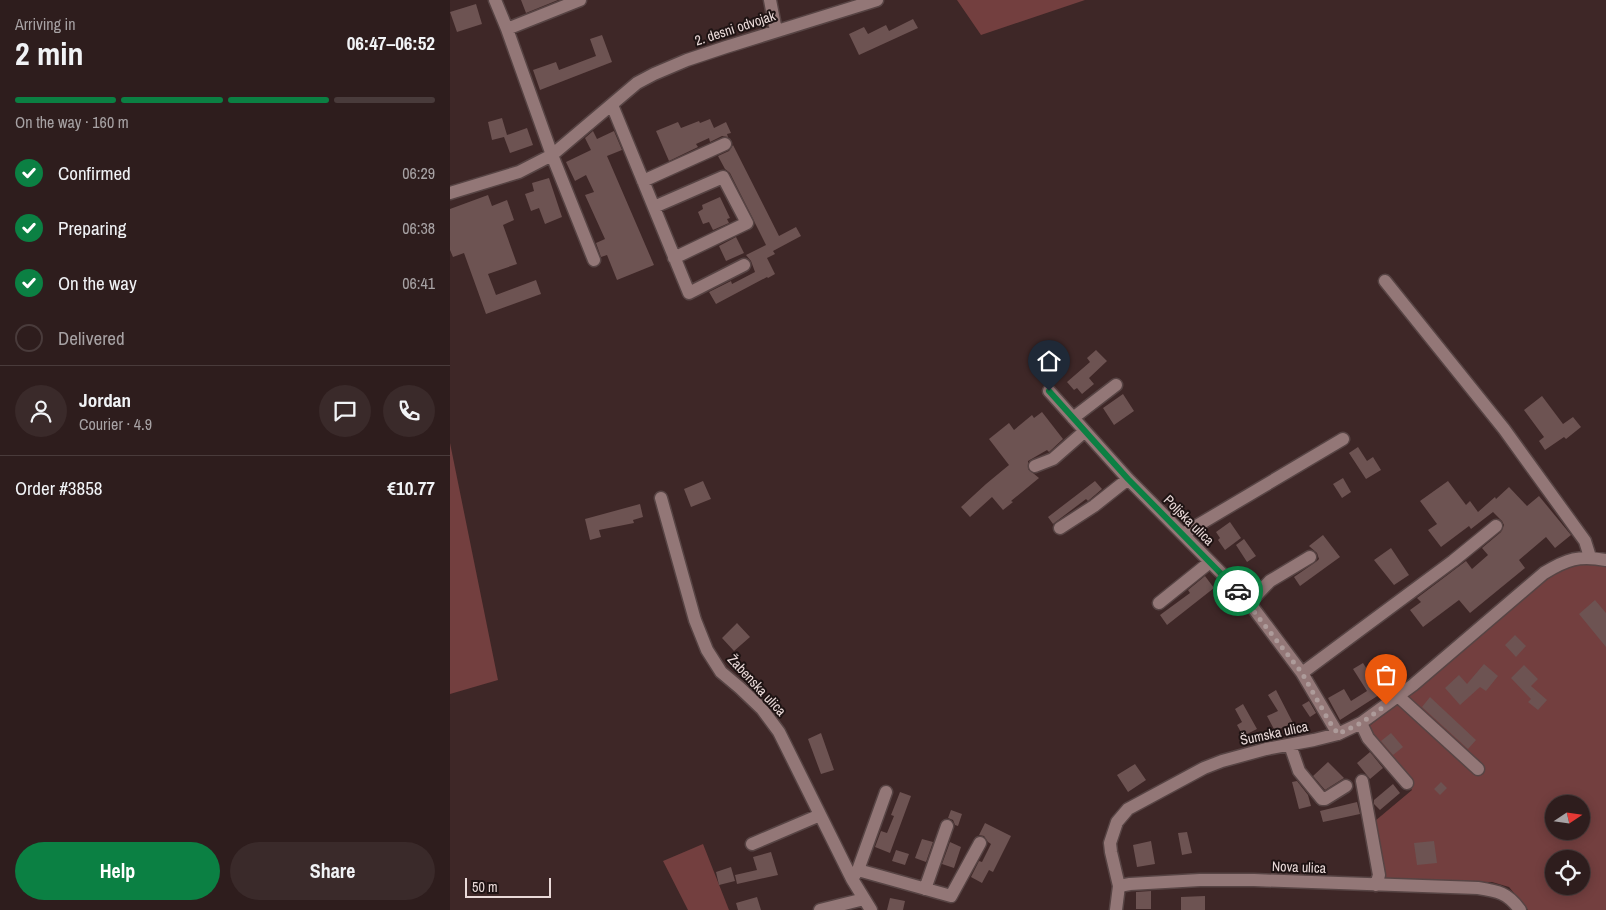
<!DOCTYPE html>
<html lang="en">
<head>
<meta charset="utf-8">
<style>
  :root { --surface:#2e1d1d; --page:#3a2a2a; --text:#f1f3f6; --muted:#a7a2a4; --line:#493b3b; --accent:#0b8043 }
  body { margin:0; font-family:"Archivo Narrow",sans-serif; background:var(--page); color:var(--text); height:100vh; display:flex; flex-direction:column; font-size:19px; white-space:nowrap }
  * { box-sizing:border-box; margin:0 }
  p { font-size:16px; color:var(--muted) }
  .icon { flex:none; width:28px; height:28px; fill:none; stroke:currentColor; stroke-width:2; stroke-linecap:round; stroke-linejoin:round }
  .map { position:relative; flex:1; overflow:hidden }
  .sheet { display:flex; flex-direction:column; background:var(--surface); width:450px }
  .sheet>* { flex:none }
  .needle { width:32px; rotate:77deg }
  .tools { position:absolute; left:1095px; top:795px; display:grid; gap:10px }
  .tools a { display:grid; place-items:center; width:45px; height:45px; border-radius:50%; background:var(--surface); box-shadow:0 2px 12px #0003,0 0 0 1px var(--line); font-size:25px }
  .scale { position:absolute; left:15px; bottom:12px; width:86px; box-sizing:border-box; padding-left:5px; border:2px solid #e9d9d8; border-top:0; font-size:14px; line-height:18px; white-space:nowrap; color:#e9d9d8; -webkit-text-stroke:4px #1e1313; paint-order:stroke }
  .pin { position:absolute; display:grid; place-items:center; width:42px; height:42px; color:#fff; margin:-51px -21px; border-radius:50% 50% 50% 0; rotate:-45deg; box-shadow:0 0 5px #0007 }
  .pin .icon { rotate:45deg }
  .courier { position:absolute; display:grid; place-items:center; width:50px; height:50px; margin:-25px; border:4px solid #0b8043; border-radius:50%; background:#fff; color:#222; box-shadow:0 1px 6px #0007 }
  .headline em { font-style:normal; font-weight:700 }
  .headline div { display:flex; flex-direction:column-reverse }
  .headline { display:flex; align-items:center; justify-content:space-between; height:85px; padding:0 15px }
  h1 { font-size:32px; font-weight:700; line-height:38px }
  .bar { display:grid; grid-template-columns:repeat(4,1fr); gap:8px 5px; align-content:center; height:60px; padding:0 15px }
  .bar i { height:6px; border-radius:4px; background:var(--line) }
  .bar .active { background:var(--accent) }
  .bar p { grid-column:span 4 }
  .line { display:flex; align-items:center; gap:12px; padding:0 15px; border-top:1px solid var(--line) }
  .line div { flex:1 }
  .round { display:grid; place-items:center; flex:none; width:52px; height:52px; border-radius:26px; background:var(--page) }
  ol { padding:0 15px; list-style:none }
  li { display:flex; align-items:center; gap:15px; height:55px }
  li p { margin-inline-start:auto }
  li .icon { padding:5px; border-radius:50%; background:var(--accent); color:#fff; stroke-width:4 }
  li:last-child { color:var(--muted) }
  li i { width:28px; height:28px; border:2px solid var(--line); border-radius:50% }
  .button { display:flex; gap:10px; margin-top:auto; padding:10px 15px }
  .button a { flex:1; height:58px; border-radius:30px; background:var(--accent); color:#fff; font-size:20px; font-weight:700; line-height:58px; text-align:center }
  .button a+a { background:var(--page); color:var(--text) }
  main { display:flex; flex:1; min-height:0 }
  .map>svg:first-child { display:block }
</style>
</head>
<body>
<main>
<section class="sheet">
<div class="headline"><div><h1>2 min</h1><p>Arriving in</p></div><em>06:47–06:52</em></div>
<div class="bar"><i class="active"></i><i class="active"></i><i class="active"></i><i></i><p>On the way · 160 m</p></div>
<ol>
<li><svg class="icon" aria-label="check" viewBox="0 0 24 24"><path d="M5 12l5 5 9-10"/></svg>Confirmed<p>06:29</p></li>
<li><svg class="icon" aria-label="check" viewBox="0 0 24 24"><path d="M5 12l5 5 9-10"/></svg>Preparing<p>06:38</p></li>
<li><svg class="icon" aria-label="check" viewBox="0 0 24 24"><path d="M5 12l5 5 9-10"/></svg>On the way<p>06:41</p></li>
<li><i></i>Delivered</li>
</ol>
<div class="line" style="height:90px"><a class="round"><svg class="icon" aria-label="person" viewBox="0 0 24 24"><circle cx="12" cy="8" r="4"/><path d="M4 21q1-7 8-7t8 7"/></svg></a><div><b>Jordan</b><p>Courier · 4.9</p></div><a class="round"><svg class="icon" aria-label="chat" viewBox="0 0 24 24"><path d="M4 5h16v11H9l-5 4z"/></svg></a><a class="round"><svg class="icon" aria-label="phone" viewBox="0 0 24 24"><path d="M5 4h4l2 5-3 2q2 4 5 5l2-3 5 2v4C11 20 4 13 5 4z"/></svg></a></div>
<div class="line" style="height:65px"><div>Order #3858</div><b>€10.77</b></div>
<div class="button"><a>Help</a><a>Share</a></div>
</section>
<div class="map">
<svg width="1156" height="910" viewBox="0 0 1156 910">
  <rect width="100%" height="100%" fill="#3e2727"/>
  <path fill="#733f3f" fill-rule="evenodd" d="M507,0H635L531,35Z
    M0,443L48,680L0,694Z
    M1135,563L1156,566V910H1078L1059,887L1042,882L934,881L925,821L962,790L917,728L1002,658L1093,580L1122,564ZM1104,804H1131V831H1104ZM1104,859H1131V886H1104Z
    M253,844L279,910H238L213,861Z"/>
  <path fill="#6d5352" d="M71,0H108L76,13Z
    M26,4L32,24L7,32L0,12Z
    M463,19L468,28L409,55L399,34L414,27L418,34L436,25L439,31Z
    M152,35L162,62L90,90L83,70L106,62L109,70L146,56L140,39Z
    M52,118L57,135L77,128L83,145L60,153L54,137L42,140L38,122Z
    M260,119L264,128L276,122L281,133L277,134L278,137L272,136L260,142L259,138L246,144L248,147L219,161L206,131L228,122L231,128L249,121L250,123Z
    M143,131L147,139L164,131L172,150L157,156L204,265L167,280L157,255L151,257L146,243L155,239L135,195L144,192L136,175L125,181L116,162L141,150L135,138Z
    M283,145L329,236L346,227L351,236L323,251L325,254L317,258L325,274L318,278L317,277L266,304L259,292L281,281L282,284L305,272L301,261L296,255L316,245L280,173L275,169L268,156L279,151Z
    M99,178L112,217L95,224L89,208L81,211L75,194L84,191L82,183Z
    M38,195L42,206L57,200L64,220L53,225L67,264L38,274L46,295L86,280L91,294L36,314L14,253L3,257L0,250V209Z
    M270,197L280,218L277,219L279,223L263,230L259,222L253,224L248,212L253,209L252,205Z
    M286,237L294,253L276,261L269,246Z
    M646,350L657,361L639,378L644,384L632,394L627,388L624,390L617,382L640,362L637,358Z
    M673,394L684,411L664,425L653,408Z
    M1092,396L1113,424L1123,417L1131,427L1116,439L1114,437L1095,450L1089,441L1094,437L1074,410Z
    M592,412L613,439L599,452L597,450L578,461V469L589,478L561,501L563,502L553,510L542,497L520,517L511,507L536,484L559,465L539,439L559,423L564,430L582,415L584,418Z
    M908,447L917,461L923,457L931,470L916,479L899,453Z
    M893,478L901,492L892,498L883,484Z
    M253,481L261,499L241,507L234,489Z
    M645,481L652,489L638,501L636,499L603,524L598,517Z
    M998,481L1016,505L1020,501L1028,512L1045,497L1046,499L1059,487L1077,506L1089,496L1121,535L1105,548L1096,537L1069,560L1075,568L1020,613L1009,600L973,627L960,610L971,602L967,598L1016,561L1022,569L1038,555L1032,548L1051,532L1054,525L1052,521L1043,512L1021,529L1019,526L991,547L978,530L987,524L970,501Z
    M190,504L193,517L183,520L184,523L149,530L151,537L140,540L135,519Z
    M780,522L791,538L775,550L768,540L770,538L766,532Z
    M873,535L890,557L850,586L844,577L867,561L869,559L867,553L859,546Z
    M794,539L806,556L797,562L786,545Z
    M941,548L959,575L944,585L924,560Z
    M755,576L764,588L717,625L710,615L740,593L738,590Z
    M1145,600L1156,613V647L1129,614Z
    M287,623L300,637L284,651L272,638Z
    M1065,635L1076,646L1066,657L1055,645Z
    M913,663L932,693L890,720L878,698L894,689L901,701L917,691L903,669Z
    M1034,664L1048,676L1036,691L1030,687L1010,705L995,688L1009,675L1017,684Z
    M1074,665L1088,679L1081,686L1097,700L1088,710L1078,702L1081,699L1061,678Z
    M826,690L843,723L825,731L817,716L828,711L818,695Z
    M980,697L1026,740L1018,749L972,707Z
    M859,701L866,713L860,717L852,705Z
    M793,704L807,729L793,736L787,725L792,722L785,709Z
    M371,733L384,770L371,774L358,739Z
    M941,733L953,747L943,755L931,741Z
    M920,752L933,768L920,779L907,763Z
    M878,762L894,778L875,790L863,776Z
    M685,764L696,780L678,792L667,775Z
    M847,781L858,795L861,806L849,809L842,782Z
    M991,782L997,788L990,795L984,789Z
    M943,784L950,793L930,810L924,804V800Z
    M450,792L461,796L440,853L425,847L431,831L437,833L444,816L441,815Z
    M907,802L910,814L873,822L870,811Z
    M501,810L512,814L508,826L505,825L503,820L498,818Z
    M535,823L561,836L543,872L539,870L532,883L521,877L529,861L532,862L541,844L538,842L534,836L529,835Z
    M737,832L742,853L732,855L728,833Z
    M472,839L483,842L476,862L465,858Z
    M701,841L705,864L687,867L683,845Z
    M984,841L987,863L967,865L964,843Z
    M500,842L511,847L504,868L492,864Z
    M446,850L459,854L455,865L442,861Z
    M321,852L328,875L287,884L285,875L307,870L303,857Z
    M281,867L285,881L269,885L266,872Z
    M701,891V909H686V892Z
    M755,896V910H731V897Z
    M307,897L311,910H288L286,903Z
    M440,898L455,901L453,910H437Z"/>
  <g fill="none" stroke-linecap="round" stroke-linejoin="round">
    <g stroke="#574444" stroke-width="15">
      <path id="minor" d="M45,0L57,29L102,155L144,260
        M320,0L326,31
        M57,29L130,0
        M162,105L239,293L294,265
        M193,181L275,144
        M0,193L69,172L102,155L187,83L204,74L237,60L276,47L427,0
        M204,207L273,177L297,223L224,258
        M935,281L1054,429L1135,541L1140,557
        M599,391L678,479L795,597L852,673L888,734
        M623,418L666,385
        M585,466L603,459L635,431
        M211,498L245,620L257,650L271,672L290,688L312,709L329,732L402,879L421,910
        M610,528L644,506L678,479
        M733,534L893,439
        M709,603L760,562
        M799,603L820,581L860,557
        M852,673L1003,561L1046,526
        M948,696L1028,769
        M911,723L918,738L957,783
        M840,745L849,771L872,799H875L896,786
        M912,781L929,875L926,885
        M302,844L370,815
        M408,870L501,896L530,843
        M404,876L408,870L436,792
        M669,886L680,884L750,880H804L1028,888C1048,891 1058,893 1070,910
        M475,889L497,826
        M370,910L414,899
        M666,910L669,886L661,852L660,843L667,822L678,809L754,768L772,761L816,749L864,740L888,734L911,723L963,685L1094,573C1117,559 1129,555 1156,560"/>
    </g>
    <use href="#minor" stroke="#937777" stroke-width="12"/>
  </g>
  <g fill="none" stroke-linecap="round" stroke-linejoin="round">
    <path stroke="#ad9b9a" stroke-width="5" stroke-dasharray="0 9" d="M788,591L852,673L879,721L888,734L911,723L936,705"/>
    <path stroke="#0b8043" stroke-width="6" d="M599,391L678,479L788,591"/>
  </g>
  <g text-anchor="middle" stroke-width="4" stroke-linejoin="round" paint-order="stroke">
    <g font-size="14" fill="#e9d9d8" stroke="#1e1313">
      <text transform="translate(285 28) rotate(-18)" y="5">2. desni odvojak</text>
      <text transform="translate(739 520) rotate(45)" y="5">Poljska ulica</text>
      <text transform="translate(307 685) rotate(47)" y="5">Žabenska ulica</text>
      <text transform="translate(824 733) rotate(-12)" y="5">Šumska ulica</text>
      <text transform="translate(849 867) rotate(2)" y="5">Nova ulica</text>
    </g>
  </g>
</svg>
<div class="tools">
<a><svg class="needle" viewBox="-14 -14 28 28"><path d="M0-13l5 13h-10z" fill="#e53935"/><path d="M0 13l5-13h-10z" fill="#a7a2a4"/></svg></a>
<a><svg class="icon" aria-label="locate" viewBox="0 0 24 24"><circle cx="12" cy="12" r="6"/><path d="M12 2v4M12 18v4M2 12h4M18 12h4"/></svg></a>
</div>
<div class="scale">50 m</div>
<div class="pin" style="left:936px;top:705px;background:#ea580c"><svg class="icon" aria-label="bag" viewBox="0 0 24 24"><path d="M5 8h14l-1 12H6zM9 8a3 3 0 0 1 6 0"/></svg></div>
<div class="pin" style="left:599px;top:391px;background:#1f2937"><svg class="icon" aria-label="home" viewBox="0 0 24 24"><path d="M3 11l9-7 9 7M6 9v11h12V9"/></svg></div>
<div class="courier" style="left:788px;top:591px"><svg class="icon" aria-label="car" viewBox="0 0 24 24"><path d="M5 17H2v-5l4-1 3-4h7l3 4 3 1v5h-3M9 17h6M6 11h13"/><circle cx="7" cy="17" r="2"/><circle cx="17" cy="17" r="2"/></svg></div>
</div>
</main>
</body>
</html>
